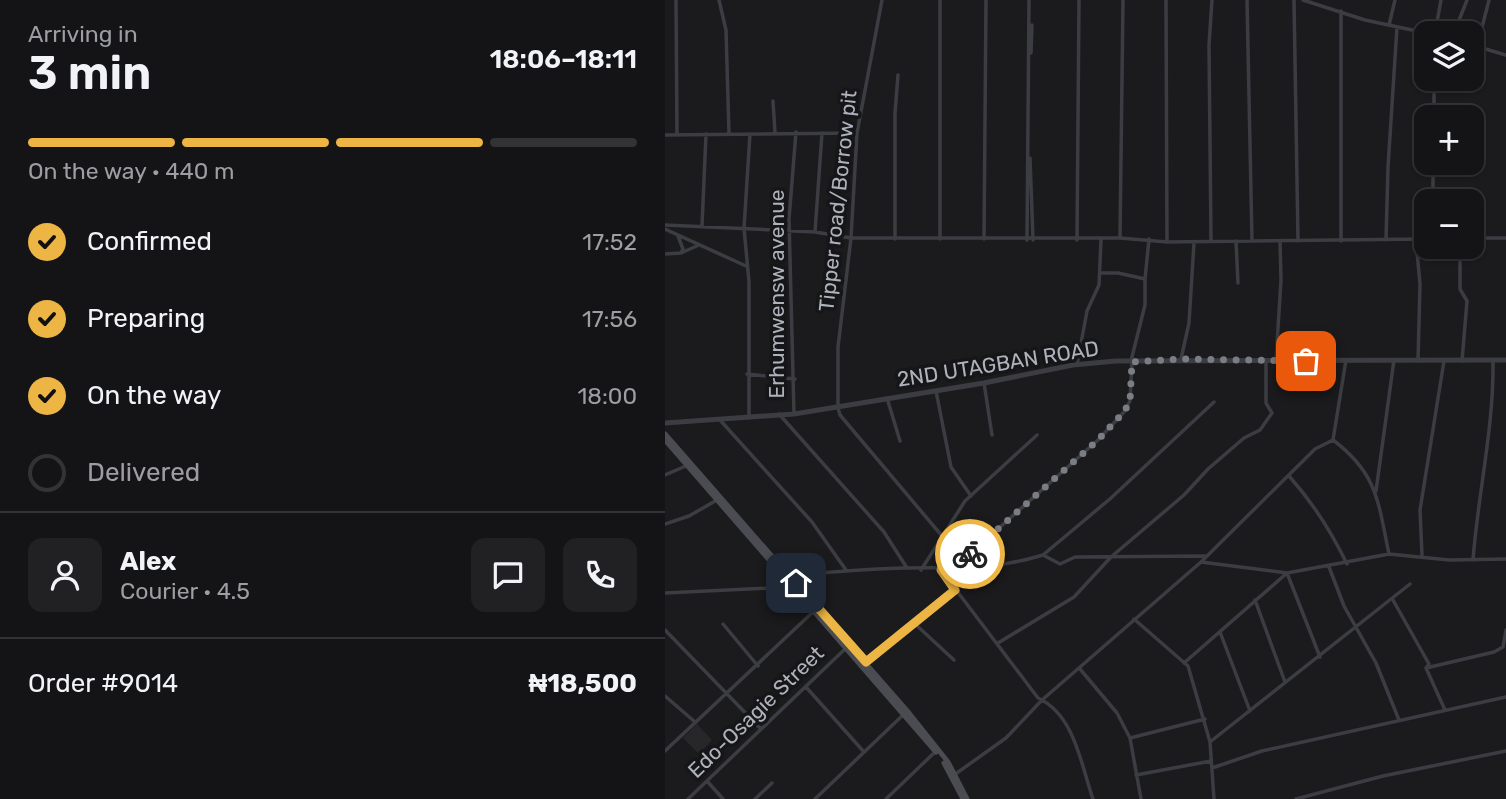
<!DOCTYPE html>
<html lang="en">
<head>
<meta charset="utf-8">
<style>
  :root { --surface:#141416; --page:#212123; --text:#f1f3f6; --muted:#9d9ea1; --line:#333335; --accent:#edb543 }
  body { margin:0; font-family:Rubik,sans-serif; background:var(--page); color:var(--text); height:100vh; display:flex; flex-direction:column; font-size:26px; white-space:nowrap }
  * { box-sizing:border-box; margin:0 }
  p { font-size:23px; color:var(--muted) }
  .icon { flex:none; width:38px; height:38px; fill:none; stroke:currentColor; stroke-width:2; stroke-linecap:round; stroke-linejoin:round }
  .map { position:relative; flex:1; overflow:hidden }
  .drawer { display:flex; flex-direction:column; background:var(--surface); width:665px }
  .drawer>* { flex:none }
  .tools { position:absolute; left:749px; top:21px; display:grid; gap:14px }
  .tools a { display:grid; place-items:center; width:70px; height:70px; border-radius:14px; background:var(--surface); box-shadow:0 2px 5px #0004,0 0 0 2px var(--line); font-size:35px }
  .pin { position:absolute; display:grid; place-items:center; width:60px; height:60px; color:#fff; margin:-30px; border-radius:14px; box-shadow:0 4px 10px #0006 }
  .courier { position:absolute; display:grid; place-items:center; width:70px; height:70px; margin:-35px; border:5px solid #edb543; border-radius:50%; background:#fff; color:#222; box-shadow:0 2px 9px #0007 }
  .headline em { font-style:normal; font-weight:600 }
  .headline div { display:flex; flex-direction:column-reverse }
  .headline { display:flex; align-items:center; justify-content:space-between; height:119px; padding:0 28px }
  h1 { font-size:46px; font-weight:600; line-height:52px }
  .bar { display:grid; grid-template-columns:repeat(4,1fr); gap:10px 7px; align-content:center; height:84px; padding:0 28px }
  .bar i { height:9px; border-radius:5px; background:var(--line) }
  .bar .current { background:var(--accent) }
  .bar p { grid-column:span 4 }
  .line { display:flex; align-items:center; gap:18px; padding:0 28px; border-top:2px solid var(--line) }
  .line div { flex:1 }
  .round { display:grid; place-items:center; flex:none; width:74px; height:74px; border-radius:14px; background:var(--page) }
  ol { padding:0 28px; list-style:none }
  li { display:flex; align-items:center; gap:21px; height:77px }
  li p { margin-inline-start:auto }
  li .icon { padding:7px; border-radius:50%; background:var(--accent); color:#111; stroke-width:4 }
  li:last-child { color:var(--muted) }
  li i { width:38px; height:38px; border:4px solid var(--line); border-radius:50% }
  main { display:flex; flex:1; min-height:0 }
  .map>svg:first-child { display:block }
</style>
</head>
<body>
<main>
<section class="drawer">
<div class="headline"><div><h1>3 min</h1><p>Arriving in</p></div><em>18:06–18:11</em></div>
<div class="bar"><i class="current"></i><i class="current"></i><i class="current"></i><i></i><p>On the way · 440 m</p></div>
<ol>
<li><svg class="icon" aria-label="check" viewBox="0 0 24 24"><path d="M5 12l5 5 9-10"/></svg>Confirmed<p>17:52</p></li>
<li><svg class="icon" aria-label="check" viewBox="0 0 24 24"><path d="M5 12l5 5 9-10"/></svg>Preparing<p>17:56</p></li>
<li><svg class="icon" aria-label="check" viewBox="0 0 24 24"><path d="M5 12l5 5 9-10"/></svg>On the way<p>18:00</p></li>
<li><i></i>Delivered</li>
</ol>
<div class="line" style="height:126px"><a class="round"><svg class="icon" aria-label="person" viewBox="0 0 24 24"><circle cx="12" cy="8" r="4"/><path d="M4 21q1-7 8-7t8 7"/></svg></a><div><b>Alex</b><p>Courier · 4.5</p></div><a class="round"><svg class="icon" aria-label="chat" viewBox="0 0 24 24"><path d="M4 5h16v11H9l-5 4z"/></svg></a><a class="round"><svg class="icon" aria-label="phone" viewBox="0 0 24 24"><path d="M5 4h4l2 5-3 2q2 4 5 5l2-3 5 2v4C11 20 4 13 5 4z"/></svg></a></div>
<div class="line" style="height:91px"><div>Order #9014</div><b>₦18,500</b></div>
</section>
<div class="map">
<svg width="841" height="799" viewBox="0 0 841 799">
  <rect width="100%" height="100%" fill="#1b1b1d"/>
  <path fill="#27272a" d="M32,724L47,740L34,754L18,738Z"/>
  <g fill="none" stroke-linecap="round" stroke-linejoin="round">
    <path stroke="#3c3d42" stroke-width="3.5" d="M11,0L12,134
      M54,0L61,30L64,134
      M217,0L192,133L186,238L173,347V408L175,415L277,536
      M275,0V239
      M501,0L502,242
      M582,0L587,241
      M629,0L633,241
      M638,0L700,20L761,33
      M724,25L730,0
      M770,33L776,0
      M789,33L802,0
      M807,45L841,55
      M812,47L824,0
      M366,53L367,25
      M108,101L110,133
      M769,117V79
      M0,135L192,133
      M365,158L368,240
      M768,201V163
      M0,225L150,232L186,238H455L502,242L761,239
      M37,226L41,134
      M0,229L81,266
      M150,232L157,133
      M13,236L18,249L16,253
      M455,238L458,0
      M807,238H841
      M230,239V113L233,75
      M319,239L321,0
      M362,240L364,0
      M412,240L414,0
      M546,240L544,45L547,0
      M721,240L723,167L732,27
      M571,241L573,283
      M676,241V11
      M751,241L755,284L753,361
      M791,247L795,254V289L802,301L797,361
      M0,254L16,253L34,245
      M435,273H453L480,279V305L466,361
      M480,279L484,239
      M516,359L524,323L529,243
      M611,360L616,280L615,242
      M412,365L422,311L434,285L436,240
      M82,374L130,379
      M319,383L327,435
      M271,391L286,467L306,496
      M222,398L235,441
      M114,414L219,532L242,568
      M129,414L124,219L131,132
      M84,418V282L79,228L85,134
      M55,420L147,522L181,570
      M668,440C713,474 713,502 724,554
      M0,475L21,466
      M624,476C649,504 666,531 682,564
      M711,491L729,360
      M0,524L24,516L52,500
      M378,555L446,498L549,402
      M757,555L755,510L779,361
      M808,560C813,493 829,428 828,360
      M536,562L622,573L724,554L784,560L841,559
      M664,567L679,606L711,663L734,720
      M289,568L433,440L459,412L465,401L467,362
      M256,570L300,501L372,435
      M276,570L373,698C410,715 416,765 428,799
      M124,576C162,572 200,569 238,568C291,567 325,571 378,555L395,564L410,557L540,556
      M0,593L127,587
      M590,600L620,682
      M728,600L764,664L761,668L780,710
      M469,619L523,666L545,742L549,799
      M249,623L289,660
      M58,624L93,666
      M0,630L96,729
      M555,632L585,711
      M333,643L409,597L446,557L519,495L543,469L579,438L595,430L607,413L601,403V362
      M201,662L289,591
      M519,663L622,573L655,657
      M761,668L829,652L838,647L841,630
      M415,669L452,713L465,738L476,799
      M141,687L199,752
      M0,696L30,722
      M465,738L540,719
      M545,742L745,584
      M0,751L149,611
      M547,768L597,751L841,697
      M289,775L341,738L377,700L536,562L650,449L668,440L681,360
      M471,775L546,761
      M42,781L58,799
      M23,799L181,648
      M90,799L107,783
      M150,799L238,715
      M221,799L271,751
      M631,799L718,776L841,751"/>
    <path stroke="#3c3d42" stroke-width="5" d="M0,423L129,414L319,383L408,365L451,361L841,360"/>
    <path stroke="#4a4c52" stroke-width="5" d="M0,434L244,713L283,762L302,799
      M0,440L271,752
      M279,763L298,799"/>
  </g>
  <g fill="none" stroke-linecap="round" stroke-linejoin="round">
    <path stroke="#7b7d84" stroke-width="7" stroke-dasharray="0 12.6" d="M305,554L433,440L459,412L465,401L467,362L516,359L641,361"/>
    <path stroke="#edb543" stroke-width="9" d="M131,583L201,662L290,590L276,570L288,569L305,554"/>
  </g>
  <g text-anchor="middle" stroke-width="7" stroke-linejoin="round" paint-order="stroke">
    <g font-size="21" fill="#aeb2bc" stroke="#161618">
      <text transform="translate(173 201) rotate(-84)" y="7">Tipper road/Borrow pit</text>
      <text transform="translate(112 294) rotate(-90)" y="7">Erhumwensw avenue</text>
      <text transform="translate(333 364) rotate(-9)" y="7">2ND UTAGBAN ROAD</text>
      <text transform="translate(91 712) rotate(-44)" y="7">Edo-Osagie Street</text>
    </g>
  </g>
</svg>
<div class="tools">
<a><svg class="icon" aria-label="layers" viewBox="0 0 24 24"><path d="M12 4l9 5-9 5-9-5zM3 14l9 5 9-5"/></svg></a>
<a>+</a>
<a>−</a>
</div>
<div class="pin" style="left:641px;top:361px;background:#ea580c"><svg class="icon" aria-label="bag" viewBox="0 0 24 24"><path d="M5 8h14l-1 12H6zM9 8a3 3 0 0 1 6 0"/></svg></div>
<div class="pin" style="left:131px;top:583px;background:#1f2937"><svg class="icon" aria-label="home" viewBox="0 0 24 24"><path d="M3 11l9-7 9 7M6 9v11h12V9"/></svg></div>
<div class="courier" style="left:305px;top:554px"><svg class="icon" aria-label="bike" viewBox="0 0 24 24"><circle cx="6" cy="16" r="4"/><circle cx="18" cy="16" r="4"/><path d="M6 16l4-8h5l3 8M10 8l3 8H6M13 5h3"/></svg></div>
</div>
</main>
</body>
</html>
